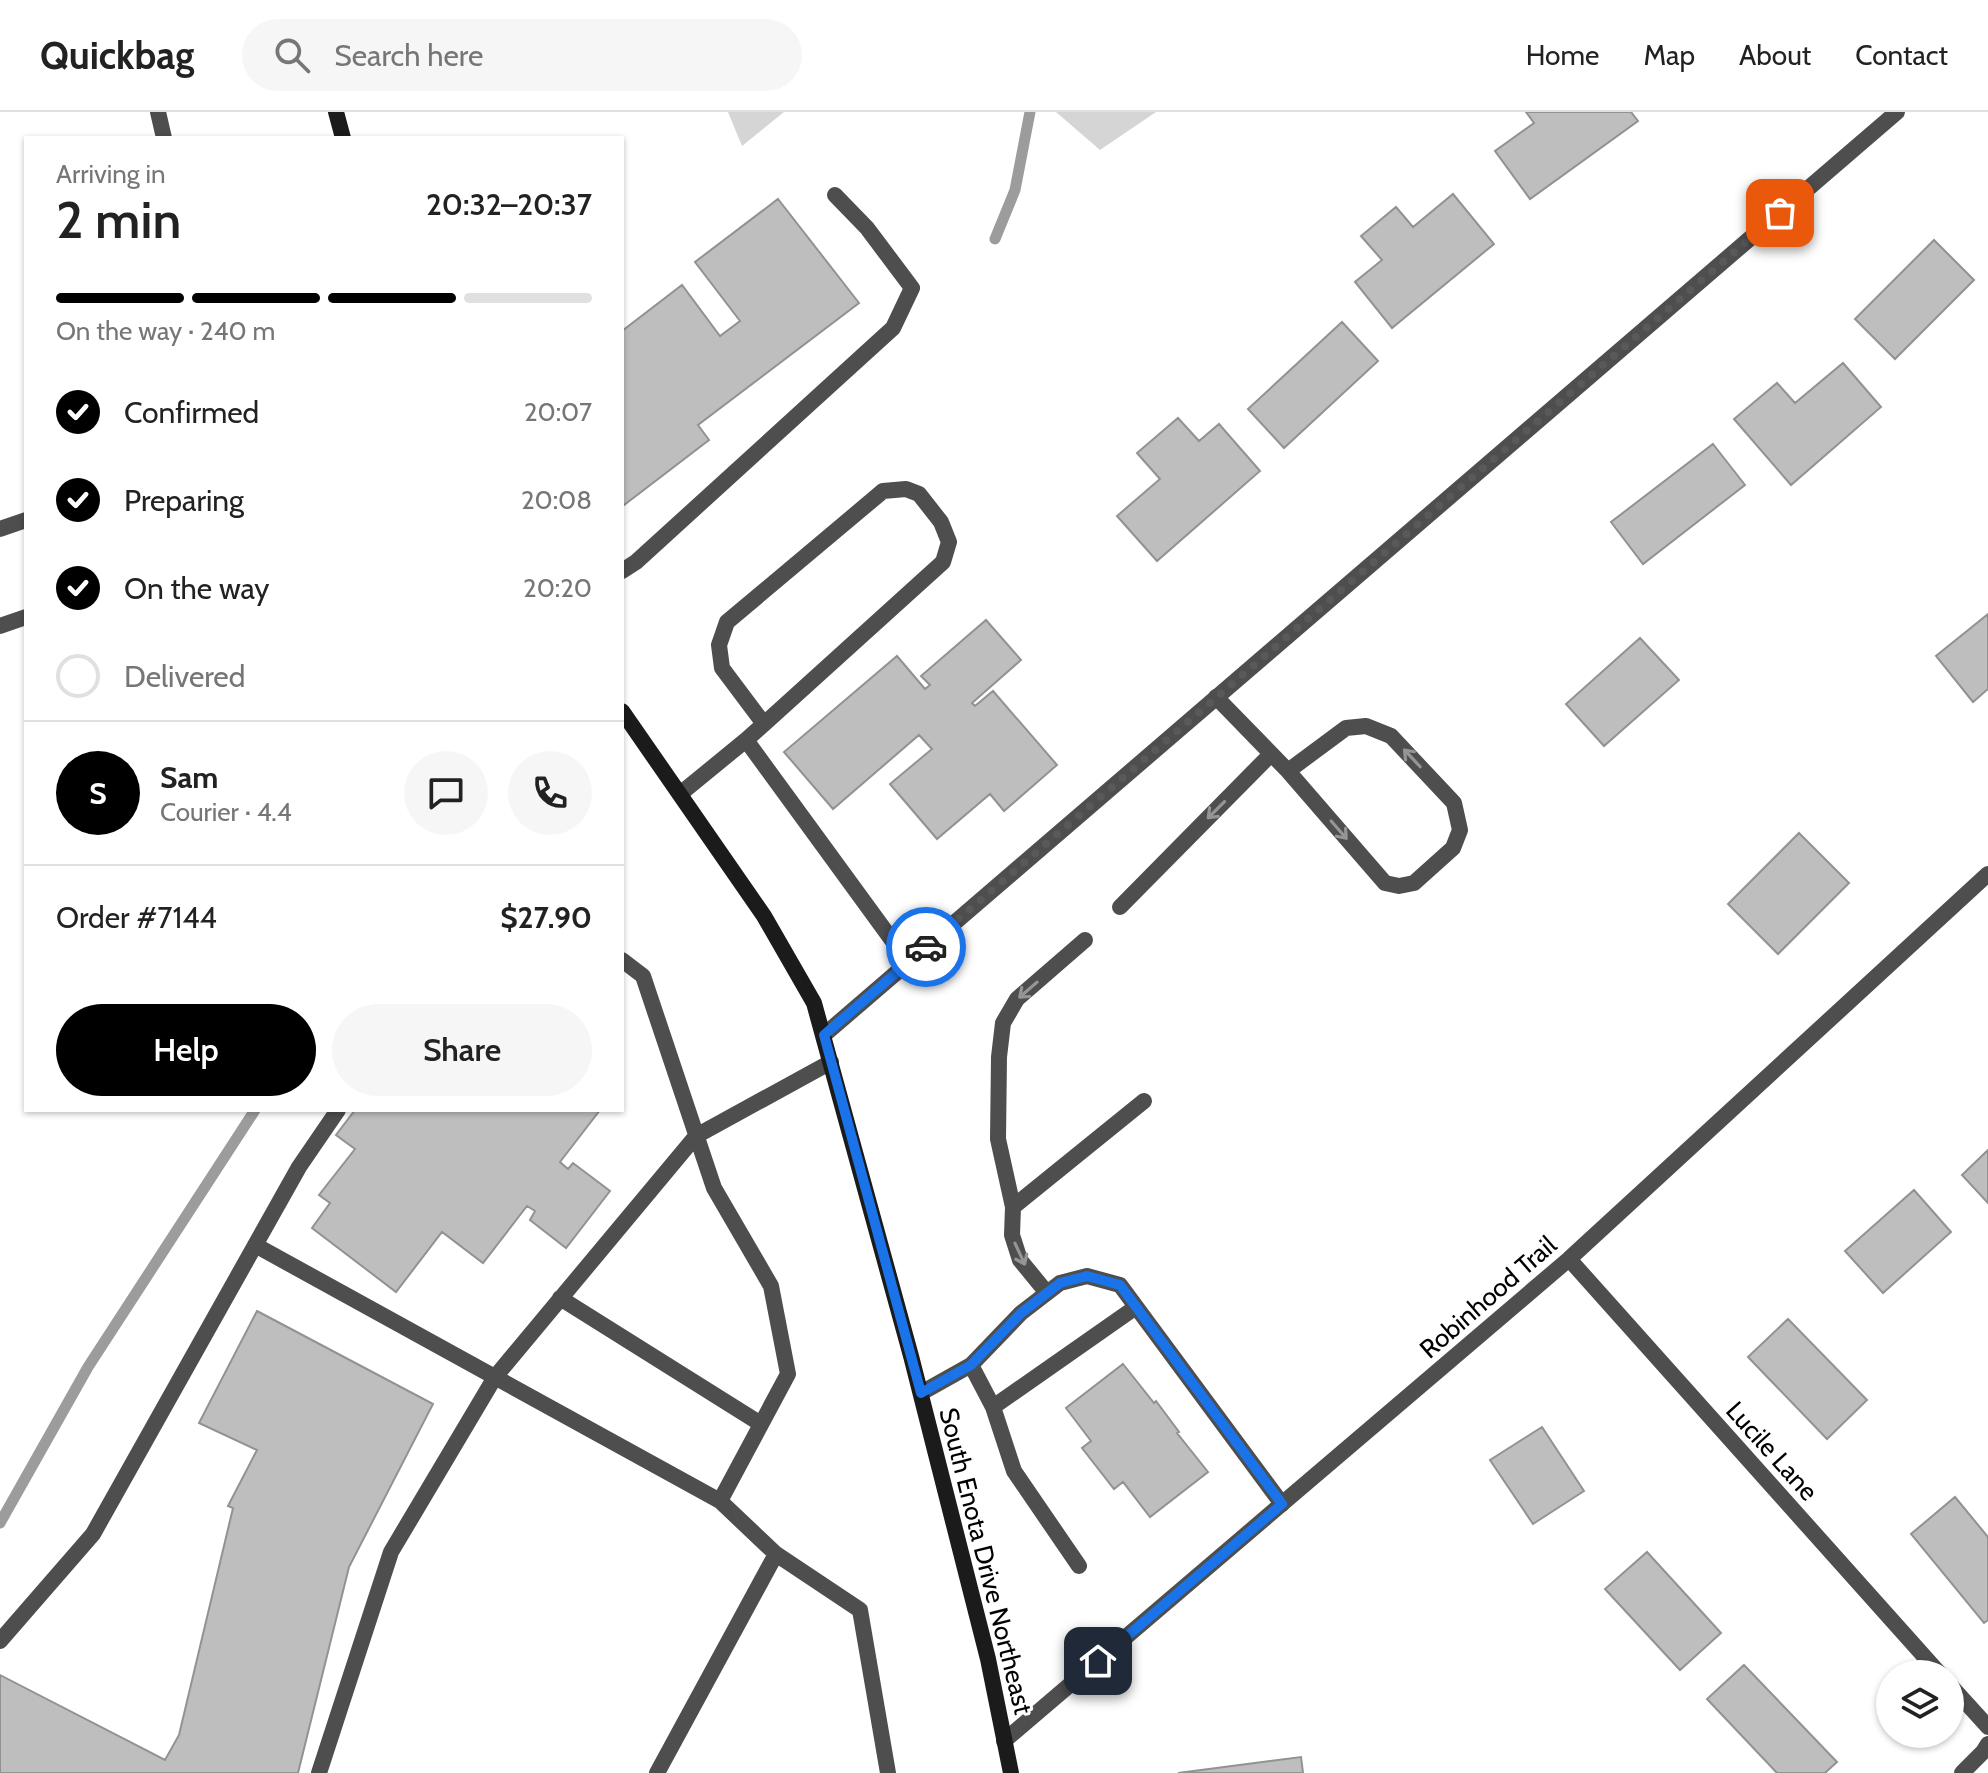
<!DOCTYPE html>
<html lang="en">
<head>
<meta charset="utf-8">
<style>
  :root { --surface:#fff; --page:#f6f6f6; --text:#222; --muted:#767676; --line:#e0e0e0; --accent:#000 }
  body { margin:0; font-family:Cabin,sans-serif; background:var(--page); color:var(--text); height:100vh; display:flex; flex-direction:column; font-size:30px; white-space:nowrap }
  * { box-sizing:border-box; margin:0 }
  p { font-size:26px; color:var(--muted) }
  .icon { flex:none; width:44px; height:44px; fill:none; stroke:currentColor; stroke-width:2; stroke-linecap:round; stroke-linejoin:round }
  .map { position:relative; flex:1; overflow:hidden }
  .sheet { position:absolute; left:24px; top:24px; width:600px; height:976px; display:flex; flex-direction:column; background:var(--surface); border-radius:0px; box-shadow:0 2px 6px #0004 }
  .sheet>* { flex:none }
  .fabs { position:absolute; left:1876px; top:1548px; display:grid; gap:16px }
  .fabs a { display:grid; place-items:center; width:88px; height:88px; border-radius:50%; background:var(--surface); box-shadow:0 2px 6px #0004; font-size:40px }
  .pin { position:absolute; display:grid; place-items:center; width:68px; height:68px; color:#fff; margin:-34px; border-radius:16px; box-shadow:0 4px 12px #0006 }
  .courier { position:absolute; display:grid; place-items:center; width:80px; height:80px; margin:-40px; border:6px solid #1a73e8; border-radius:50%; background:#fff; color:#222; box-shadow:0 2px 10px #0007 }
  .summary em { font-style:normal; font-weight:600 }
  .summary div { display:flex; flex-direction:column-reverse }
  .summary { display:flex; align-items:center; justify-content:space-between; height:136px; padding:0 32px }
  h1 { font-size:52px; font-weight:600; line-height:60px }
  .bar { display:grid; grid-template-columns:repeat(4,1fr); gap:12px 8px; align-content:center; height:96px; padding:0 32px }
  .bar i { height:10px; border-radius:6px; background:var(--line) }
  .bar .selected { background:var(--accent) }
  .bar p { grid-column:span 4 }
  .line { display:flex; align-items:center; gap:20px; padding:0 32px; border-top:2px solid var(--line) }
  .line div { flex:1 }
  .round { display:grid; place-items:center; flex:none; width:84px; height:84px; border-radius:42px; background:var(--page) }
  ol { padding:0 32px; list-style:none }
  li { display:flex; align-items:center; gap:24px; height:88px }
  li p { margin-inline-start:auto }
  li .icon { padding:8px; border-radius:50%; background:var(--accent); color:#fff; stroke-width:4 }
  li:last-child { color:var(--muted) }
  li i { width:44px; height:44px; border:4px solid var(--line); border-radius:50% }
  .cta { display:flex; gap:16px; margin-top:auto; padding:16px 32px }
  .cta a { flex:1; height:92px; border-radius:48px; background:var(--accent); color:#fff; font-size:32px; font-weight:600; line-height:92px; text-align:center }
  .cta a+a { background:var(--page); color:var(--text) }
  header { display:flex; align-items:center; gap:48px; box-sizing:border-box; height:112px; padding:0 40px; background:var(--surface); border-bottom:2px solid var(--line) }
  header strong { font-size:38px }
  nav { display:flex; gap:44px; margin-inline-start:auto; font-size:28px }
  .search { width:560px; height:72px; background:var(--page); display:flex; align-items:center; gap:20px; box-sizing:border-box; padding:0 28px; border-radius:44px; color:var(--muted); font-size:30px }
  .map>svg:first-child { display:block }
</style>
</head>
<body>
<header>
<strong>Quickbag</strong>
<div class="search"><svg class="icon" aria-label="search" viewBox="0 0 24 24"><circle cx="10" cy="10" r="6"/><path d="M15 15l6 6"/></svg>Search here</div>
<nav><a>Home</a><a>Map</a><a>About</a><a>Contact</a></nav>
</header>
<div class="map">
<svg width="1988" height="1661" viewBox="0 0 1988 1661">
  <rect width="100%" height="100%" fill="#fff"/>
  <path fill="#d5d5d5" d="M728,0H784L742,34Z
    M1056,0H1156L1100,38Z"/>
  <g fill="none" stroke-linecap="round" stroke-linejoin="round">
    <path stroke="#9c9c9c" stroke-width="11" d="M995,127L1015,78L1030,0
      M0,1411L88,1255L255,998"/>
  </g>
  <path fill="#bebebe" stroke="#929292" stroke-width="2" d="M1526,0H1631L1638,9L1530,87L1495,39L1534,11Z
    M1453,82L1494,132L1392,216L1355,170L1382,148L1361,124L1396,95L1413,115Z
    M778,87L859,191L698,313L709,328L624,393L622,390V219L682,173L720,224L740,209L695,150Z
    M1934,128L1974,168L1895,247L1855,207Z
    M1342,210L1378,249L1284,336L1248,297Z
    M1843,251L1881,295L1791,373L1734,307L1777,271L1795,291Z
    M1178,306L1199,329L1219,312L1260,359L1157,449L1117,404L1160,367L1137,341Z
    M1713,332L1745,373L1643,452L1611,410Z
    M1988,502V577L1973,590L1936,544Z
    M986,508L1021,548L972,591L975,594L993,579L1057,653L1004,699L990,682L937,727L890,672L932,637L919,623L833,697L784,640L897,544L925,577L930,573L921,564Z
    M1640,526L1679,568L1604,634L1566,592Z
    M1799,721L1849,771L1778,842L1728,792Z
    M355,998H600L560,1050L568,1057L573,1051L610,1079L566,1136L530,1108L535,1099L527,1094L483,1151L442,1120L396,1180L312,1116L330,1091L319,1083L355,1037L336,1023Z
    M1988,1038V1091L1962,1063Z
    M1914,1078L1951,1120L1883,1181L1845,1139Z
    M257,1199L433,1292L349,1455L298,1661H0V1563L165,1648L179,1623L233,1396L228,1394L257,1338L199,1311Z
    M1788,1207L1867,1288L1827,1327L1748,1245Z
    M1123,1252L1154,1291L1156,1289L1179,1320L1177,1321L1208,1360L1150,1405L1123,1370L1114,1377L1082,1336L1091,1329L1066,1296Z
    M1542,1315L1584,1379L1533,1412L1490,1348Z
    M1955,1385L1988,1425V1508L1984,1511L1911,1422Z
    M1647,1440L1721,1521L1680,1558L1605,1477Z
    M1744,1553L1837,1650L1825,1661H1777L1707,1587Z
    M1301,1645L1303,1661H1178Z"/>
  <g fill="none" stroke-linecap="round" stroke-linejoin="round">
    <path stroke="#4e4e4e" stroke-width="16" d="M158,0L164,26
      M622,459L636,450L893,216L912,176L867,116L835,83
      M0,514L26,505
      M1216,585L1288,659L1385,771L1399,774L1414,771L1453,736L1460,718L1454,691L1391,624L1366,614L1346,616L1288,659
      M746,628L764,612L943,450L949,430L941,410L919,382L906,377L883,379L727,510L719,533L722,556L764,612
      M680,682L746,628L908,850
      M1120,795L1271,642
      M1085,828L1017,887L1003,911L999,945L998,1027L1013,1095L1144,989
      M622,848L643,864L714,1076L771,1174L788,1262L720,1389L776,1442L860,1498L888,1661
      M1013,1095L1012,1123L1020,1148L1047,1181
      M255,1133L720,1389
      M560,1186L761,1312
      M971,1253L993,1295L1014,1359L1079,1454
      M921,1281L971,1253L1021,1201L1060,1171L1087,1164L1120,1173L1282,1392
      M993,1295L1136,1195
      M0,1529L93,1422L299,1055L338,998
      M319,1661L391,1440L495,1265L696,1024L831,950
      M657,1661L776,1442"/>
    <path stroke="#4e4e4e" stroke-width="16" d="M0,417L26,408
      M824,923L1897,0
      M1569,1147L1940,1562
      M1950,1573L1988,1615
      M1004,1629L1569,1147L1988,762
      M1962,1661L1983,1640L1988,1632"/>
    <path stroke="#1b1b1b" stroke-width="16" d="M336,0L343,26
      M622,599L764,804L814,891L911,1244L988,1547L1011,1661"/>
  </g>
  <defs><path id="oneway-shaft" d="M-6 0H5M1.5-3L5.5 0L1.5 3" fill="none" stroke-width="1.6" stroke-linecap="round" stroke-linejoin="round" transform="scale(2)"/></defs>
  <g stroke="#959595">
    <use href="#oneway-shaft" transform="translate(1412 646) rotate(-133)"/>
    <use href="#oneway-shaft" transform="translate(1216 698) rotate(135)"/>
    <use href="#oneway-shaft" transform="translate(1339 718) rotate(49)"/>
    <use href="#oneway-shaft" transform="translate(1028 878) rotate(139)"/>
    <use href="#oneway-shaft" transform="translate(1020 1142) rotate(65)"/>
  </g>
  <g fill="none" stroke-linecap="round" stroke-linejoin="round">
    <path stroke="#595959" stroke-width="8" stroke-dasharray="0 14.4" d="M926,835L1780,101"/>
    <path stroke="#1a73e8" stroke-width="10" d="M926,835L824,923L921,1281L971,1253L1021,1201L1060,1171L1087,1164L1120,1173L1282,1392L1098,1549"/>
  </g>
  <g text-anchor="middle" stroke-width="6" stroke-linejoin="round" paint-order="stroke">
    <g font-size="26" fill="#000" stroke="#fff">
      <text transform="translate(1488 1185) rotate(-41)" y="9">Robinhood Trail</text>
      <text transform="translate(1772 1339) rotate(48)" y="9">Lucile Lane</text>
      <text transform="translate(986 1449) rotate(76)" y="9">South Enota Drive Northeast</text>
    </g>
  </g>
</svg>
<div class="fabs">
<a><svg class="icon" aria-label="layers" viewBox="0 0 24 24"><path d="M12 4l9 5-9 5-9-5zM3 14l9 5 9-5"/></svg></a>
</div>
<div class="pin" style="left:1780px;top:101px;background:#ea580c"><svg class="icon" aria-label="bag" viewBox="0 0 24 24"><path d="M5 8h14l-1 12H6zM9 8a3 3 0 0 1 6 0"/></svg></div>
<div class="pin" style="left:1098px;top:1549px;background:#1f2937"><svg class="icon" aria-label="home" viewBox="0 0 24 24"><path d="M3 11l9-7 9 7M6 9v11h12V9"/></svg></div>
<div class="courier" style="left:926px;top:835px"><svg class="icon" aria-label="car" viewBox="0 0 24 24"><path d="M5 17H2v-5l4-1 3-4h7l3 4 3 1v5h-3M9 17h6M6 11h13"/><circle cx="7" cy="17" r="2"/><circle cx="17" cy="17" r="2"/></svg></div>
<section class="sheet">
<div class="summary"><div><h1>2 min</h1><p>Arriving in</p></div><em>20:32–20:37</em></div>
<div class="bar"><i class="selected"></i><i class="selected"></i><i class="selected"></i><i></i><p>On the way · 240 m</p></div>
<ol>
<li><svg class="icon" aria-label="check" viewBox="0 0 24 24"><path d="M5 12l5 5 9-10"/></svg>Confirmed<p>20:07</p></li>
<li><svg class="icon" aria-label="check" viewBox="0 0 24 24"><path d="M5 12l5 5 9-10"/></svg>Preparing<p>20:08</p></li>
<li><svg class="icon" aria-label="check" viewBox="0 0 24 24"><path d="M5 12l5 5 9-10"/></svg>On the way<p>20:20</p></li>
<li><i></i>Delivered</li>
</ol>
<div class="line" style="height:144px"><b class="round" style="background:var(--accent);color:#fff">S</b><div><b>Sam</b><p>Courier · 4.4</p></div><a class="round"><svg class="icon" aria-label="chat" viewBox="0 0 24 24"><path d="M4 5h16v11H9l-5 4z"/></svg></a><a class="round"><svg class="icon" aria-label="phone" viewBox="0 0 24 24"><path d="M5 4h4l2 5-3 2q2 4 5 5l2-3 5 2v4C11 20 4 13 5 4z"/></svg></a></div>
<div class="line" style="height:104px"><div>Order #7144</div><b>$27.90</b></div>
<div class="cta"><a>Help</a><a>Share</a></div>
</section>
</div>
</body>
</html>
